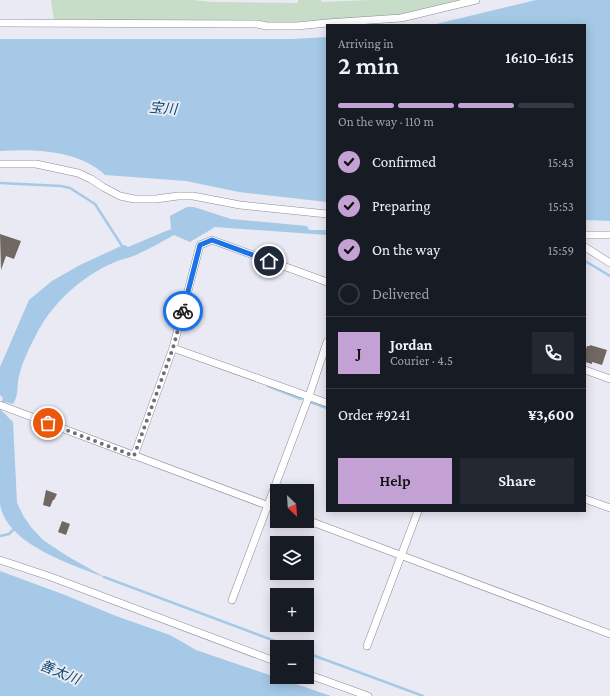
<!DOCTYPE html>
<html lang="en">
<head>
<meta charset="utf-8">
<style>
  :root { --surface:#171b24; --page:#242831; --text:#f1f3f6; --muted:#9ea1a6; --line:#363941; --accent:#c4a1d5 }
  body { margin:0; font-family:"Crimson Pro","Noto Sans JP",serif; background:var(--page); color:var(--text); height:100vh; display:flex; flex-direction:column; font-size:15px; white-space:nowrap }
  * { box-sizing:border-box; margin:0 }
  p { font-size:13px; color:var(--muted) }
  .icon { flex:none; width:22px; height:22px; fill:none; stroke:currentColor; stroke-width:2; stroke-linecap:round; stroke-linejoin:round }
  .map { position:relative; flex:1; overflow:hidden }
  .side { position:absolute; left:326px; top:24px; width:260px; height:488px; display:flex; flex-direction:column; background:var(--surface); border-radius:0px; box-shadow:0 2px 10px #0003 }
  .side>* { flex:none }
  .needle { width:26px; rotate:155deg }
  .controls { position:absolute; left:270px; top:484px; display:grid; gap:8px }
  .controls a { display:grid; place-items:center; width:44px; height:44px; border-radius:0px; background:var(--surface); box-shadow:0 2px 10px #0003; font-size:20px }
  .pin { position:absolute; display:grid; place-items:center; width:34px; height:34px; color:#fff; margin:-17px; border:2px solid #fff; border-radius:50%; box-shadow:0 1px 4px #0007 }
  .courier { position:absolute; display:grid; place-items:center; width:40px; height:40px; margin:-20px; border:3px solid #1a73e8; border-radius:50%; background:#fff; color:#222; box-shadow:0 1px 5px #0007 }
  .overview em { font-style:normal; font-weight:600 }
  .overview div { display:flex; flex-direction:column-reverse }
  .overview { display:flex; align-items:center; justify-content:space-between; height:68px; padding:0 12px }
  h1 { font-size:26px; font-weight:600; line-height:30px }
  .bar { display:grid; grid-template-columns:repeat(4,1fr); gap:6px 4px; align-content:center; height:48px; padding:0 12px }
  .bar i { height:5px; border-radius:3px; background:var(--line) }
  .bar .current { background:var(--accent) }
  .bar p { grid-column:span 4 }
  .line { display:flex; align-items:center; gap:10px; padding:0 12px; border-top:1px solid var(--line) }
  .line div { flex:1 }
  .round { display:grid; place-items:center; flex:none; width:42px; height:42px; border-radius:0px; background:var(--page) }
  ol { padding:0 12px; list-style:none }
  li { display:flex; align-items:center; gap:12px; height:44px }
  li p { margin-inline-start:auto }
  li .icon { padding:4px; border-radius:50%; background:var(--accent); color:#111; stroke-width:4 }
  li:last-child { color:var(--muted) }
  li i { width:22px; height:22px; border:2px solid var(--line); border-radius:50% }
  .cta { display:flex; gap:8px; margin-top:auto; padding:8px 12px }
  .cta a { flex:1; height:46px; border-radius:0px; background:var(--accent); color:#111; font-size:16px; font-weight:600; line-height:46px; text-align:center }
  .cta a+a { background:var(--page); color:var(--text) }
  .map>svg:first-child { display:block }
</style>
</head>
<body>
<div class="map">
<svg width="610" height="696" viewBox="0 0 610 696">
  <rect width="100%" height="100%" fill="#e9eaf4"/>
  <path fill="#c7ddc7" d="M51,0H192L213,2L298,3V0H321L322,2L369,0H465L401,15L267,24L54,20Z"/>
  <path fill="#a5c9e6" d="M536,0H610V221L585,220V25H432Z
    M327,37V202L239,192L186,181L105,175C78,150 35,149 0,151V39H293Z
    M187,207H194L231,219L307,226L309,230H327V235L215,227L190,242L174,235C161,242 149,249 136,255C129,258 122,259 115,262C82,276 52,303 36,335C28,350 21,365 18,381C17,390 18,396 13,404L5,402L1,410L13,422L17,503L24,517L31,527L43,540L67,556L106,578C74,565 6,545 0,504C0,494 0,483 0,473C0,451 0,428 0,406L3,398L0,395V367L29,300L52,281L80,265L119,247L125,245L128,247L171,229L170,216Z
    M0,571L65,595L116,616L170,635L196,650L331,696H0Z"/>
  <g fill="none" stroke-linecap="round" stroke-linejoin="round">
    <path stroke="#a5c9e6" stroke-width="2.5" d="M0,183L61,186L70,188L95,204L124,249
      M585,261L610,276
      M268,386L301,399
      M310,402L327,408
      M0,536L9,534L15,528
      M104,577L291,647
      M307,653L423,696"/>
  </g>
  <path fill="#716864" d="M0,234L21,241L14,259L6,256L1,270Z
    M590,345L607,350L602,365L592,362V364L585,362V352L587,346H590Z
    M46,490L57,494L54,500H53L50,507L43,505Z
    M62,521L70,524L66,535L58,532Z"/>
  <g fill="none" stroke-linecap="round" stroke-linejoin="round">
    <g stroke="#8c8d96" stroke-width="8">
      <path id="street" d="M0,23L257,24L267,26H297L327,23L401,18L476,0
        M0,164H36L78,173L91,179L103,187L120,196L134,199H156L178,196H193L240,205L327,214
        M585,235H610
        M585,247L610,263
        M173,348L327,403
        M585,370L610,379
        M0,405L277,509
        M134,456L173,348L200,245L212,240L327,282
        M585,499L610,508
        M307,520L610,634
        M0,560L51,577L277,662
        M232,600L309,396L327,342
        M367,646L418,511
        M307,674L368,696"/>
    </g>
    <use href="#street" stroke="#fff" stroke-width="7"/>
  </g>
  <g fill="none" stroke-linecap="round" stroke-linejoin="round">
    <path stroke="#6f7076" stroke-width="4" stroke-dasharray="0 7.2" d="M48,423L134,456L173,348L183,311"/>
    <path stroke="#1a73e8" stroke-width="5" d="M183,311L200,245L212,240L269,261"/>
  </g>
  <g text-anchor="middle" stroke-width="4" stroke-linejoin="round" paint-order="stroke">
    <g font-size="14" font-style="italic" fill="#0b496e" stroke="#e9eaf4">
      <text transform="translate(163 108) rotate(4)" y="5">宝川</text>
      <text transform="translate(60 672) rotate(22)" y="5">善太川</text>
    </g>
  </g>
</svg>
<div class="controls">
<a><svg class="needle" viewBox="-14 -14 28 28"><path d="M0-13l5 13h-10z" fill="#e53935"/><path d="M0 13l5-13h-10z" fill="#9ea1a6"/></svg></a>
<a><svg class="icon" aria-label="layers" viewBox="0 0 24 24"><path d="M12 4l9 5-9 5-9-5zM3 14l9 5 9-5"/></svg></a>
<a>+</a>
<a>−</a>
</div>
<div class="pin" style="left:48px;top:423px;background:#ea580c"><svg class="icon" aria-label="bag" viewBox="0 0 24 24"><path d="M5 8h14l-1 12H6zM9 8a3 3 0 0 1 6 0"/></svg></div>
<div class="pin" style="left:269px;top:261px;background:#1f2937"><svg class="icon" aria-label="home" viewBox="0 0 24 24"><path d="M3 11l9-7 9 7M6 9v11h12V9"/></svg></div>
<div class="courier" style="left:183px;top:311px"><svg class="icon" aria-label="bike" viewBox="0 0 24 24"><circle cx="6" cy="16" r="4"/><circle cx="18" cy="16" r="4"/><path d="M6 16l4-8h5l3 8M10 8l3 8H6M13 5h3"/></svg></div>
<section class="side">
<div class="overview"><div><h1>2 min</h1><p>Arriving in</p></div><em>16:10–16:15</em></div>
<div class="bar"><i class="current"></i><i class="current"></i><i class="current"></i><i></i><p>On the way · 110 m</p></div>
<ol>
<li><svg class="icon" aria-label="check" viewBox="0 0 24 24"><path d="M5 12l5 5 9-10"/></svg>Confirmed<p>15:43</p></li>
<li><svg class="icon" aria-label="check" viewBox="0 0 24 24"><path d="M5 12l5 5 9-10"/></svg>Preparing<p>15:53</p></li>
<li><svg class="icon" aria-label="check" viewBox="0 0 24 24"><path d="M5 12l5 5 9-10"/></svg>On the way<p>15:59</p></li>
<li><i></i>Delivered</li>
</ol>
<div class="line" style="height:72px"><b class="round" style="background:var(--accent);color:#111">J</b><div><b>Jordan</b><p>Courier · 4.5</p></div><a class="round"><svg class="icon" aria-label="phone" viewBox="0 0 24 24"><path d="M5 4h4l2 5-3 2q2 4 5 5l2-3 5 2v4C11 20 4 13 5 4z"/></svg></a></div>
<div class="line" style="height:52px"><div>Order #9241</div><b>¥3,600</b></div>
<div class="cta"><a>Help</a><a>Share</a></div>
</section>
</div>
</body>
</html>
